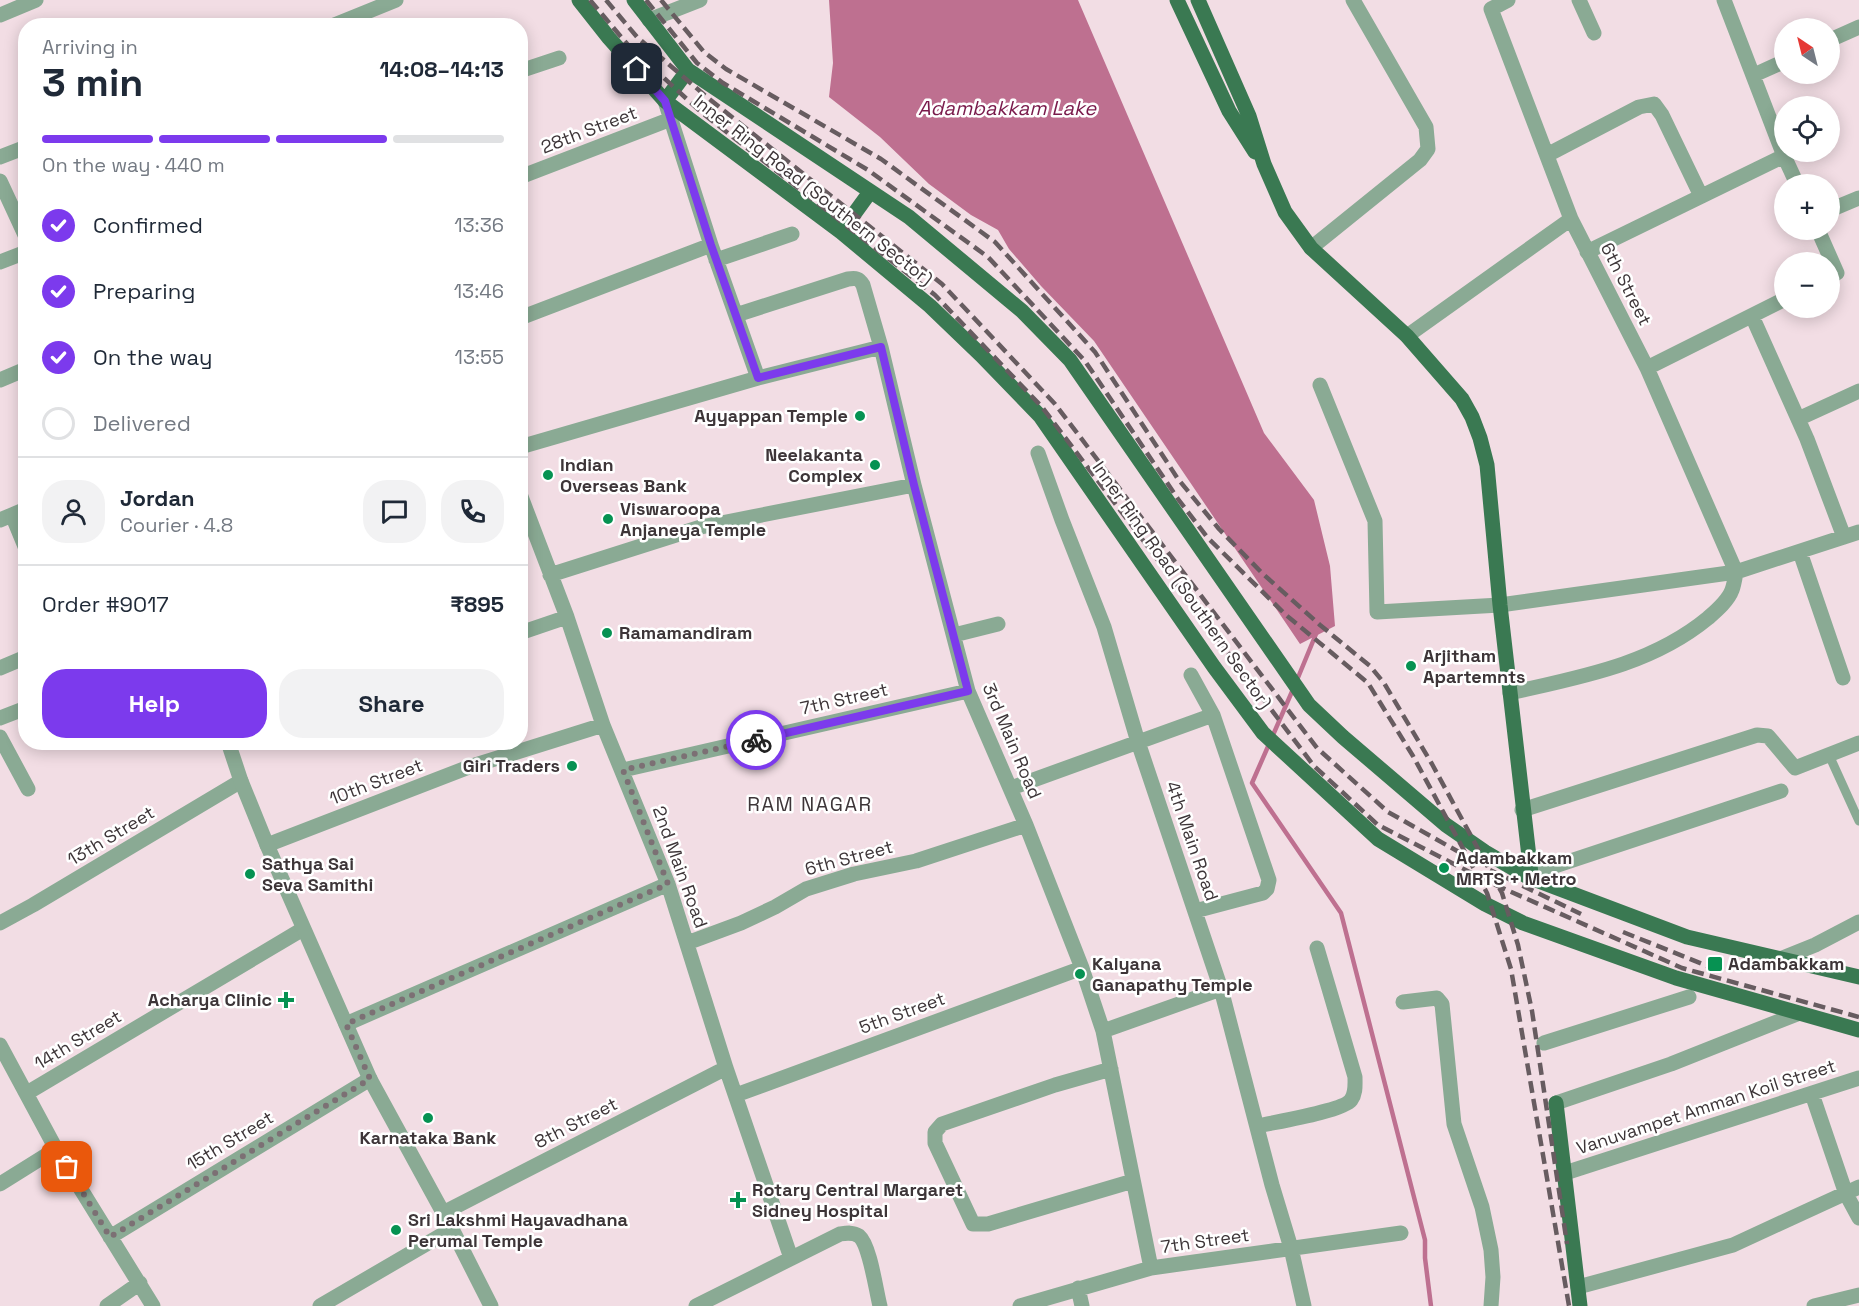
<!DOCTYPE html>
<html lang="en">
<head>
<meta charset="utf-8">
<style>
  :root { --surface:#fff; --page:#f2f2f3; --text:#1f2937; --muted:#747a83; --line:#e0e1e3; --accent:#7c3aed }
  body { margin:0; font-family:"Space Grotesk",sans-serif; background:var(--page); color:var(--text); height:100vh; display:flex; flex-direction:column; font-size:22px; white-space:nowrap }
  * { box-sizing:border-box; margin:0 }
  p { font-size:20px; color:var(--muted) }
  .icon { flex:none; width:33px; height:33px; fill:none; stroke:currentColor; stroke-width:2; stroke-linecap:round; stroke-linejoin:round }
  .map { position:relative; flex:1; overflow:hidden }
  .sheet { position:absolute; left:18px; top:18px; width:510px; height:732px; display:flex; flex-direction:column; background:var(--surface); border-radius:24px; box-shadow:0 3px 15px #0003 }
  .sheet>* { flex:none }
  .needle { width:39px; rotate:325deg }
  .buttons { position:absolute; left:1774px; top:18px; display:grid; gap:12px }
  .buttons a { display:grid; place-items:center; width:66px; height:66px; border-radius:50%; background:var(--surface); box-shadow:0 3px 15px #0003; font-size:30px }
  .pin { position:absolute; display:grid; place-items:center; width:51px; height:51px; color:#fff; margin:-26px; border-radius:12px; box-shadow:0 3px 9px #0006 }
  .courier { position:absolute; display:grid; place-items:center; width:60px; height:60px; margin:-30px; border:4px solid #7c3aed; border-radius:50%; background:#fff; color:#222; box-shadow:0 2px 8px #0007 }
  .head em { font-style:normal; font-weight:800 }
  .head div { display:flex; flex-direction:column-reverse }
  .head { display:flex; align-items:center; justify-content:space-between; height:102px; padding:0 24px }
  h1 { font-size:39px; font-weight:800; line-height:45px }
  .bar { display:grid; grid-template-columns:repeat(4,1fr); gap:9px 6px; align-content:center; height:72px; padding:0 24px }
  .bar i { height:8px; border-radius:4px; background:var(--line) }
  .bar .on { background:var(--accent) }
  .bar p { grid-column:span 4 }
  .line { display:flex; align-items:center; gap:15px; padding:0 24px; border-top:2px solid var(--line) }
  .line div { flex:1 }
  .round { display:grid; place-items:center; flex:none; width:63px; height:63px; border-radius:24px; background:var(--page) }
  ol { padding:0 24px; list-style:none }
  li { display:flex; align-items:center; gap:18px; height:66px }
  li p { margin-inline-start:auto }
  li .icon { padding:6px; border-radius:50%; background:var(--accent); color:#fff; stroke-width:4 }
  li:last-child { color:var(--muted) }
  li i { width:33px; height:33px; border:3px solid var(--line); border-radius:50% }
  .primary-button { display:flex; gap:12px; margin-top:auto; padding:12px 24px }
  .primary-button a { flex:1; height:69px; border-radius:24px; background:var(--accent); color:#fff; font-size:24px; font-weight:800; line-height:69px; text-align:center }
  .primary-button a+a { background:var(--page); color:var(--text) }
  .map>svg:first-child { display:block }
</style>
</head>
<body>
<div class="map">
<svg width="1859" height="1306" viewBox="0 0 1859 1306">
  <rect width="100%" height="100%" fill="#f2dde4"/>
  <path fill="#be7090" d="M829,0H1078L1264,433L1314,500L1330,566L1335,626L1300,644L1094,341L1041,286L1009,249L998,230L971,215L929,184L880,137L829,97L833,63Z"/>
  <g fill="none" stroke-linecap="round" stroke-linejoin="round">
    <path stroke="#be7090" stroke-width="4.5" d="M1297,680L1316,634L1315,632
      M1294,687L1252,783L1341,913L1425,1240V1258L1431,1306"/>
    <path stroke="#8aaa94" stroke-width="9" d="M1829,755L1859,821"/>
    <path stroke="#8aaa94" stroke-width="15" d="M1508,0L1491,9L1571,219L1647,368L1736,572C1735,578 1734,585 1732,590C1728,601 1716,611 1708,618C1651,665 1580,677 1510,693
      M1579,0L1594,33
      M1724,0L1784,156L1797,184
      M0,15L36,0
      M649,20L700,0
      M332,26L396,0
      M1830,40L1859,27
      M520,71L559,58
      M1754,75L1785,61
      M665,101L711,245L758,378
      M1547,155L1639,107L1654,104L1662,115L1701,196
      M0,157L26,147
      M520,177L671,119
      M1830,210L1859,198
      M1818,230L1837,273L1830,276
      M1311,248L1420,160L1428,149L1426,127L1353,0
      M1587,252L1784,156
      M716,260L792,234
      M0,262L26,252
      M736,315L848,279C856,278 859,278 863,285L881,347
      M1752,316L1807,439L1844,537
      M520,318L711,245
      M1407,336L1571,219
      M1647,368L1785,299
      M0,380L26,369
      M1320,385L1375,521L1377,612L1500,605L1736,572L1859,532
      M1798,419L1859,391
      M520,447L758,378L881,347L914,485L968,691L1026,825L1082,968L1103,1031L1151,1268
      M1038,453L1062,520L1104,627L1138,742L1221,989L1272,1185L1291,1248L1304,1306
      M520,494L567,617L603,725L668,884L726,1068L791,1258
      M12,515L26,549
      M0,520L26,509
      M1800,552L1843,678
      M550,575L701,527L914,485
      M520,633L567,617
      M954,635L998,624
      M0,668L26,657
      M1191,675L1213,715L1269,880L1267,889L1263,893L1195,911
      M0,718L26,708
      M0,737L28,789
      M623,770L968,691
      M1011,788L1213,715
      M1522,810L1757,735L1768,736L1795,768L1859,743
      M267,845L469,767L603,725
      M1531,874L1781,791
      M0,923L33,905L241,781
      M687,943L741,923L775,907L806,889L854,874L916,861L1026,825
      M1780,959L1815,945L1859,922
      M1403,1002L1437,998L1442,1004L1454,1124L1482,1207L1491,1250L1493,1277L1491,1306
      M346,1024L668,884
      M1103,1031L1221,989
      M1544,1043L1689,997
      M0,1045L56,1149L153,1306
      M1111,1069L1055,1085L942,1124L935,1132V1143L973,1224H988L1133,1181
      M27,1093L303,929
      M1812,1094L1846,1194L1859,1218
      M736,1095L1082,968
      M1556,1103L1671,1064L1797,1014
      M1258,1126C1275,1122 1343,1111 1351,1100C1356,1093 1355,1085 1355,1077L1317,948
      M1565,1173L1859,1078
      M0,1184L56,1149
      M443,1213L726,1068
      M110,1237L370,1079
      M1578,1287L1733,1245L1859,1187
      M1078,1288L1082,1306
      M107,1306L140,1283
      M320,1306L452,1229
      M696,1306L840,1234C847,1233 853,1232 859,1236C870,1245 876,1291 880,1306
      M1020,1306L1151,1268L1401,1233
      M1814,1306L1859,1295"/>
    <path stroke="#8aaa94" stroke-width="15" d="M0,181L26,237
      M228,742L241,781L267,845L370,1079L452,1229L491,1306"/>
    <path stroke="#3a7952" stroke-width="15" d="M579,0L609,38L665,101L841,232L930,306L981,355L1040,416L1214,667L1263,733L1378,839L1485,904L1523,923L1676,978L1859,1030
      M634,0L688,70L909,217L1022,311L1070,360L1309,705L1343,737L1446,825L1485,852L1528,877L1687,937L1859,977
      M1177,0L1229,111L1255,152
      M1198,0L1249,116L1264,164L1285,212L1311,248L1407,336L1462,399L1472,417L1480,438L1487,465L1500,605L1531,874L1528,877
      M665,101L688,70
      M841,232L870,192
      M1556,1103L1580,1306"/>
    <path stroke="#675c60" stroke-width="4.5" stroke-dasharray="12 6" stroke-linecap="butt" d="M590,0L628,45L701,112L935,295L1042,407L1314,766L1378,825L1489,882L1682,968L1859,1017
      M606,0L637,37L708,98L942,284L1055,404L1317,748L1388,812L1466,856
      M646,0L697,63L723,83L868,170L988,257L1085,361L1178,499L1207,537L1286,615L1368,683L1413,756L1487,893L1511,969L1569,1306
      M661,0L704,52L726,69L881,159L995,242L1095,352L1178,479L1219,529L1263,574L1320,625L1370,666L1384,683L1432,764L1502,893L1518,945L1532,1011L1567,1244
      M1490,870L1581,914
      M1623,932L1715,969"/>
  </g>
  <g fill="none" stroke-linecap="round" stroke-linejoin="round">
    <path stroke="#7c7074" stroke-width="6" stroke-dasharray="0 10.8" d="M67,1167L110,1237L370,1079L346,1024L668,884L623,770L756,740"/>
    <path stroke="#7c3aed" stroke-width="8" d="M637,69L665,101L711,245L758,378L881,347L914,485L968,691L756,740"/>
  </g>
  <g fill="#069252" stroke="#fff" stroke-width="2">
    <circle cx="860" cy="416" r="6"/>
    <circle cx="875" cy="465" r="6"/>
    <circle cx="548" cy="475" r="6"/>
    <circle cx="608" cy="519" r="6"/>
    <circle cx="607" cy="633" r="6"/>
    <circle cx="1411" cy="666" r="6"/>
    <circle cx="572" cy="766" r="6"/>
    <circle cx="1444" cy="868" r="6"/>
    <circle cx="250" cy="874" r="6"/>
    <rect x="1707" y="956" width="16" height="16" rx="3"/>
    <circle cx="1080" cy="974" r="6"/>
    <path d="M283 991h6v6h6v6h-6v6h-6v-6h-6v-6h6z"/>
    <circle cx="428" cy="1118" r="6"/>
    <path d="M735 1191h6v6h6v6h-6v6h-6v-6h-6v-6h6z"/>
    <circle cx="396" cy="1230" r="6"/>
  </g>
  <g text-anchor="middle" stroke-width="5" stroke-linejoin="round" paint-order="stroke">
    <g font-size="18" fill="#3d3538" stroke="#fff">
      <text transform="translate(589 130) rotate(-21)" y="6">28th Street</text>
      <text transform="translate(813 190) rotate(38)" y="6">Inner Ring Road (Southern Sector)</text>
      <text transform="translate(1626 284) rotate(63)" y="6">6th Street</text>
      <text transform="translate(1182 585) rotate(55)" y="6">Inner Ring Road (Southern Sector)</text>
      <text transform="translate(844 699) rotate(-13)" y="6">7th Street</text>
      <text transform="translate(1012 741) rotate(67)" y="6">3rd Main Road</text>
      <text transform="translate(376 782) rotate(-21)" y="6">10th Street</text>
      <text transform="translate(111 836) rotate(-31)" y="6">13th Street</text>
      <text transform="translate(1192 841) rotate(71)" y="6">4th Main Road</text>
      <text transform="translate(849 858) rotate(-15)" y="6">6th Street</text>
      <text transform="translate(680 867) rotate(70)" y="6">2nd Main Road</text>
      <text transform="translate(902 1013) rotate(-20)" y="6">5th Street</text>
      <text transform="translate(78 1040) rotate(-31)" y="6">14th Street</text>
      <text transform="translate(1706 1107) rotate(-18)" y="6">Vanuvampet Amman Koil Street</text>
      <text transform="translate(576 1123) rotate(-27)" y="6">8th Street</text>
      <text transform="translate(230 1141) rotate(-31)" y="6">15th Street</text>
      <text transform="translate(1205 1241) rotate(-8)" y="6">7th Street</text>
    </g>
    <g font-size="18" font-weight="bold" fill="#3d3538" stroke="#fff" text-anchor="start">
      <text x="848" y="422" text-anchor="end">Ayyappan Temple</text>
      <text x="863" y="461" text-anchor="end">Neelakanta<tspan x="863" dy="21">Complex</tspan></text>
      <text x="560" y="471">Indian<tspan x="560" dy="21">Overseas Bank</tspan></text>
      <text x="620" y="515">Viswaroopa<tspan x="620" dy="21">Anjaneya Temple</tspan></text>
      <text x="619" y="639">Ramamandiram</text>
      <text x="1423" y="662">Arjitham<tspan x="1423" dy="21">Apartemnts</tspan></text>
      <text x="560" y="772" text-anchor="end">Giri Traders</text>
      <text x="1456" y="864">Adambakkam<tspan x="1456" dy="21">MRTS + Metro</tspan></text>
      <text x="262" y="870">Sathya Sai<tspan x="262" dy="21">Seva Samithi</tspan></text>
      <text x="1092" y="970">Kalyana<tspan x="1092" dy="21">Ganapathy Temple</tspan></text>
      <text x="1728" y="970">Adambakkam</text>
      <text x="272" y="1006" text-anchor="end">Acharya Clinic</text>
      <text x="428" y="1144" text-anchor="middle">Karnataka Bank</text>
      <text x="752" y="1196">Rotary Central Margaret<tspan x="752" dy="21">Sidney Hospital</tspan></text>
      <text x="408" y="1226">Sri Lakshmi Hayavadhana<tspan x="408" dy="21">Perumal Temple</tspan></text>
    </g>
    <g font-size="20" font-style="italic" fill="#791a4b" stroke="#fff">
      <text x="1007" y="115">Adambakkam Lake</text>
    </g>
    <g font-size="20" letter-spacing="1.5" fill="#3d3538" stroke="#fff">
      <text x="810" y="811">RAM NAGAR</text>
    </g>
  </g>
</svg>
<div class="buttons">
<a><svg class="needle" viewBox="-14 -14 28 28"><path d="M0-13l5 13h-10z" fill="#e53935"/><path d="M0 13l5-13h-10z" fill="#747a83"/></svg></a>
<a><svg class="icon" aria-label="locate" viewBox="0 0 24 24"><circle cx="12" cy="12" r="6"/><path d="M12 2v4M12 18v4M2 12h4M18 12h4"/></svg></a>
<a>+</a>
<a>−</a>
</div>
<div class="pin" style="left:67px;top:1167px;background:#ea580c"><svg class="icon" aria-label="bag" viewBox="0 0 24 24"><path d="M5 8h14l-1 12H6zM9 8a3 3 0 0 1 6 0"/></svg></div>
<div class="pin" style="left:637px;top:69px;background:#1f2937"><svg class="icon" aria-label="home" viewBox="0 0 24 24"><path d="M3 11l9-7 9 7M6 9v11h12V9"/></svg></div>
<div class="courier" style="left:756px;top:740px"><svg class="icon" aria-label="bike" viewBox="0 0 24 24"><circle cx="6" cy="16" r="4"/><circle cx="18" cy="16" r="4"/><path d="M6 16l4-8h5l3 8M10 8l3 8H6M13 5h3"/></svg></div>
<section class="sheet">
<div class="head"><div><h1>3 min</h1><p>Arriving in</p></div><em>14:08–14:13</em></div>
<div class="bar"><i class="on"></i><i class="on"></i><i class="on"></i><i></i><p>On the way · 440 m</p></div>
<ol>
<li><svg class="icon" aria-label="check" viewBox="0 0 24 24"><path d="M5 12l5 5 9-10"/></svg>Confirmed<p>13:36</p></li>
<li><svg class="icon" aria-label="check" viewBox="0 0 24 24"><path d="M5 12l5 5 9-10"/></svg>Preparing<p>13:46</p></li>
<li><svg class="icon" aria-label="check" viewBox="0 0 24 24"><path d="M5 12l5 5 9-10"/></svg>On the way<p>13:55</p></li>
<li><i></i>Delivered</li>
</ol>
<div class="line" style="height:108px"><a class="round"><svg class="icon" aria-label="person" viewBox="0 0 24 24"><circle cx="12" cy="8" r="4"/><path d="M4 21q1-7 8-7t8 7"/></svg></a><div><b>Jordan</b><p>Courier · 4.8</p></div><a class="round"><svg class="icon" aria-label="chat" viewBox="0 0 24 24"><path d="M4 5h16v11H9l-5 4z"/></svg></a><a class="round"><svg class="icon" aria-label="phone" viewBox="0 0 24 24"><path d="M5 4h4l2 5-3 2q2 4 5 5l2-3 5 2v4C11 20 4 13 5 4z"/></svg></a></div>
<div class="line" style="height:78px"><div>Order #9017</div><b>₹895</b></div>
<div class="primary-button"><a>Help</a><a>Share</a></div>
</section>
</div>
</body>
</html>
